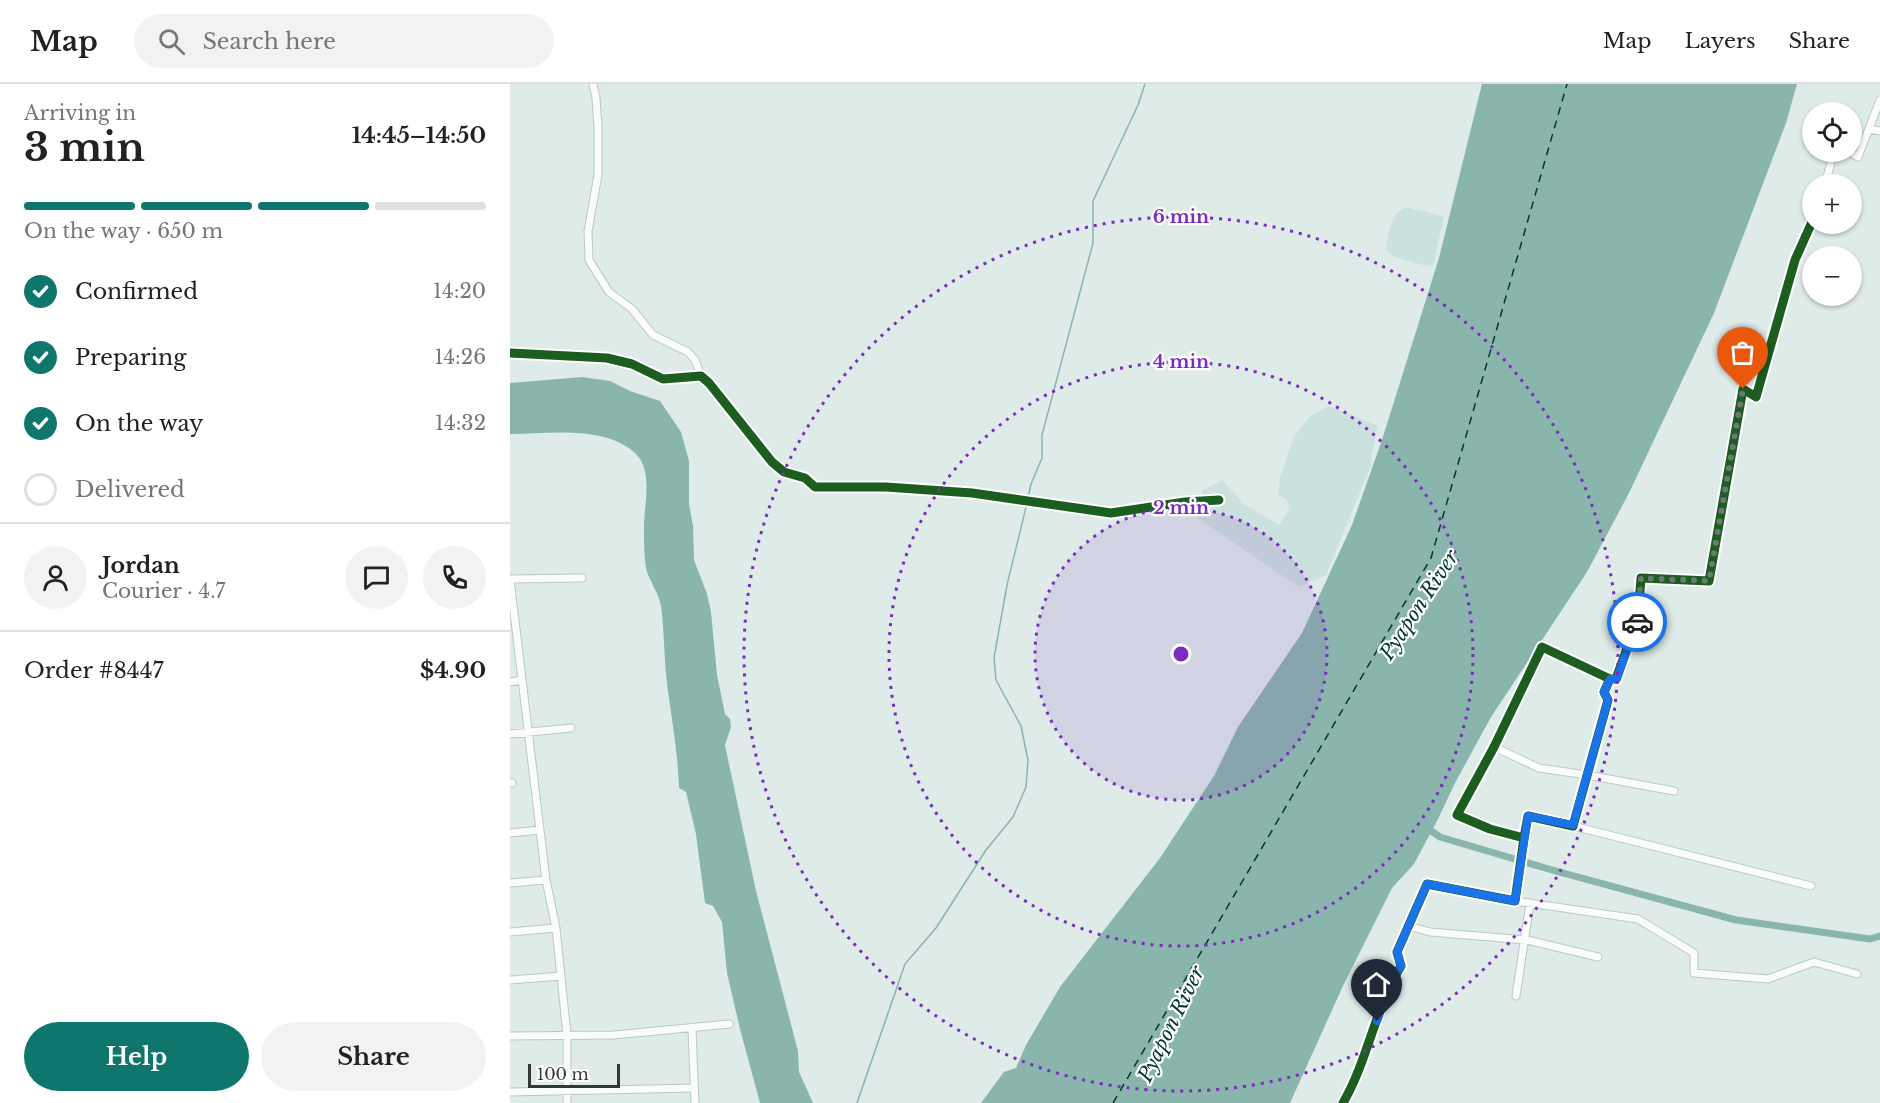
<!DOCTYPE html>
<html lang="en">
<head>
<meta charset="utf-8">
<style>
  :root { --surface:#fff; --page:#f2f2f2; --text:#222; --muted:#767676; --line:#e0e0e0; --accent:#0f766e }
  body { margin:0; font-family:"Libre Baskerville",serif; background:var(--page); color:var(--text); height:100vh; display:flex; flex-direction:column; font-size:22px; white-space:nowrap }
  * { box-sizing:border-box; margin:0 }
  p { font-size:20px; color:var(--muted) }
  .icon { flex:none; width:33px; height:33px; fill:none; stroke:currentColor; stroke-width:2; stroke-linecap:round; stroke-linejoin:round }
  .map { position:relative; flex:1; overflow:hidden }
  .details { display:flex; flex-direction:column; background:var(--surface); width:510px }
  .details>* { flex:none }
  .tools { position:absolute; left:1292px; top:18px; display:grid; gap:12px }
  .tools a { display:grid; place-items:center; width:60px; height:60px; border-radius:50%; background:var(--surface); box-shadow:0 2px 4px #0004; font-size:30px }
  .scale { position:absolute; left:18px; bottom:15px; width:92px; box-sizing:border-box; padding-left:6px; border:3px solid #303937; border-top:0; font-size:16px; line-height:21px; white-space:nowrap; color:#303937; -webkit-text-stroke:4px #fff; paint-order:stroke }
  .pin { position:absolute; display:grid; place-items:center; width:51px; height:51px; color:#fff; margin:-62px -26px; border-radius:50% 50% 50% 0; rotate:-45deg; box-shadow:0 0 6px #0007 }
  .pin .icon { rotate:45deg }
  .courier { position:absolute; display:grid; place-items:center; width:60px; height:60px; margin:-30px; border:4px solid #1a73e8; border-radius:50%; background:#fff; color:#222; box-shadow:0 2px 8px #0007 }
  .head em { font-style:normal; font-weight:700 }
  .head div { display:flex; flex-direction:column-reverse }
  .head { display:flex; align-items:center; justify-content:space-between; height:102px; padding:0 24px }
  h1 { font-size:39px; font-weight:700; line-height:45px }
  .bar { display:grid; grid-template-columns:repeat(4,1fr); gap:9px 6px; align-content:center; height:72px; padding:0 24px }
  .bar i { height:8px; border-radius:4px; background:var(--line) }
  .bar .on { background:var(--accent) }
  .bar p { grid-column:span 4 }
  .line { display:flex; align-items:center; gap:15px; padding:0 24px; border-top:2px solid var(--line) }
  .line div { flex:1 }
  .round { display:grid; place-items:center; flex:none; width:63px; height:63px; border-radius:32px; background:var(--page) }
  ol { padding:0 24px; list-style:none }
  li { display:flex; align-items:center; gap:18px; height:66px }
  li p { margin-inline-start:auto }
  li .icon { padding:6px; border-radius:50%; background:var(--accent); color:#fff; stroke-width:4 }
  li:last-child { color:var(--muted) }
  li i { width:33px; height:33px; border:3px solid var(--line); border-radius:50% }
  .button { display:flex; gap:12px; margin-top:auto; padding:12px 24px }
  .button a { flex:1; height:69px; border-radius:36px; background:var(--accent); color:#fff; font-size:24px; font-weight:700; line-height:69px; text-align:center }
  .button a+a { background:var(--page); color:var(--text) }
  header { display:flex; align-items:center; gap:36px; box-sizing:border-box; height:84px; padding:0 30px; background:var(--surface); border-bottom:2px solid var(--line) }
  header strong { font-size:28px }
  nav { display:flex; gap:33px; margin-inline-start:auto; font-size:21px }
  .search { width:420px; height:54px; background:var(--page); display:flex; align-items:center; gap:15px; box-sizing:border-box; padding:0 21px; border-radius:33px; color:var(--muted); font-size:22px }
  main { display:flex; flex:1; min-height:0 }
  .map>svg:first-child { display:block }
</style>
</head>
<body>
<header>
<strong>Map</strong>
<div class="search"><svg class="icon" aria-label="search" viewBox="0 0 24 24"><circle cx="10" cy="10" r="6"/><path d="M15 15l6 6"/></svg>Search here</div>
<nav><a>Map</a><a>Layers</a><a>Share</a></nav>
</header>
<main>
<section class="details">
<div class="head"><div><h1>3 min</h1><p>Arriving in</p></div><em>14:45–14:50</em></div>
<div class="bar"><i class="on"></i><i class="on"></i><i class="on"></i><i></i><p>On the way · 650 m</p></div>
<ol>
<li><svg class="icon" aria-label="check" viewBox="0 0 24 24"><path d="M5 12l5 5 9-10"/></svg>Confirmed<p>14:20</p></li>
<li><svg class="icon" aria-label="check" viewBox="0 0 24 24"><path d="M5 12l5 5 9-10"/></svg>Preparing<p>14:26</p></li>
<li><svg class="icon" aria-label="check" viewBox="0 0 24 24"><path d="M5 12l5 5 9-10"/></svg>On the way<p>14:32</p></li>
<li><i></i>Delivered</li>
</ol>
<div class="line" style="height:108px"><a class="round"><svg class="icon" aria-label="person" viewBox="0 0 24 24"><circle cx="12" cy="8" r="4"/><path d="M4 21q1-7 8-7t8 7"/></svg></a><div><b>Jordan</b><p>Courier · 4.7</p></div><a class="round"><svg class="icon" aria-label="chat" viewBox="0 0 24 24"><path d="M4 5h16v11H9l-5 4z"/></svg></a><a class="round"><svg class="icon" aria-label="phone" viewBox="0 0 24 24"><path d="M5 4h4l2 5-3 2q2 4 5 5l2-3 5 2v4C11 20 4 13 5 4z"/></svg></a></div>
<div class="line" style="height:78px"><div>Order #8447</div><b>$4.90</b></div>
<div class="button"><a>Help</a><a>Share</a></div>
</section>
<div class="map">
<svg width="1370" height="1019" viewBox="0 0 1370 1019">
  <rect width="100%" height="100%" fill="#deebe8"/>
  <path fill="#cbe1dd" d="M895,123L934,132L923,182L913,181L885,173L876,166L879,146L886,130Z
    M819,322L868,342L860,378L861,381L816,491L789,503L686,433L692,407L712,396L734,420L769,441L779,426L777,416L768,411L770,394L783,354L800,332Z"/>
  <path fill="#89b5ad" d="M972,0H1287L1276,39L1204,229L1119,409L1077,488L981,633L945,699L928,735L904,780L882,804L832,904L780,1019H471L494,988L506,984L516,961L550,903L650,774L704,692L728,643L792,549L842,441L872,356L929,174Z
    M72,293L100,297L120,307L150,317L171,348L179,377V420L183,442L184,476L197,510L201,528L207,591L215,630L220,635L221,643L215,661L246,807L288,967L289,988L303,1019H250L230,945L217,889L212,838L203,822L195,819L186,750L176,708L169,704C168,665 160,628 156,590C154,567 154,544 151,522C149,510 141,499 137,488C134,476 134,459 134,447C133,423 145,386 124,368C92,341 39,350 0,350V299Z"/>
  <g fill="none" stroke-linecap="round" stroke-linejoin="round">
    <path stroke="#89b5ad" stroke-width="1.5" d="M518,414L521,400L532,374V351L583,159V117L628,21L635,0
      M347,1019L395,880L426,844L476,766L503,733L516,703L518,676L511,642L486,596L484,574L497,501L517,419"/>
    <path stroke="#89b5ad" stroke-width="7" d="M914,742L930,753L1042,786L1226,836L1360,855L1370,852"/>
    <path stroke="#003831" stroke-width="1.5" stroke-dasharray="8 6" stroke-linecap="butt" d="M603,1019L921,474L1057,0"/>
    <g stroke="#bdc7c5" stroke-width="9">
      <path id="minor" d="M83,0L86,14L88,43V91L78,147L79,176L99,208L122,225L143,251L178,268L185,276L191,292
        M1360,45L1370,47
        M1339,68L1348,73L1370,16
        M1315,100L1324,68
        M0,269L97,274L122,280L153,295L191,292L199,299L262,378L274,388L295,394L305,403H376L462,409L601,429L675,418L709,416
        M0,495L30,746L36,796L46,844L57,951V1019
        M0,495L72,494
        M1100,595H1106L1128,534L1131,494L1199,497L1233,305L1246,313L1285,176L1302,138
        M0,598L11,596
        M0,650L61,644
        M984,663L1029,684L1077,691L1164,707
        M0,699H2
        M1063,742L1301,802
        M0,749L30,746
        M0,799L36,796
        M1005,817L1128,835L1184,869V889L1258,895L1304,878L1347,890
        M899,842L920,848L1017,856L1088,873
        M0,848L46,844
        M0,896L51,892
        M1006,912L1020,819
        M182,945L185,1019
        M0,952L104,951L219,940
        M0,1008L184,1004
        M833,1019C858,976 865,924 891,882L887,868L917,800L1005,817L1014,754L980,745L947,731L984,663L1032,563L1100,595L1094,608L1098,616L1063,742L1018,732L1014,754"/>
    </g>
    <use href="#minor" stroke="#fafcfc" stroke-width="7"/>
    <g stroke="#fff" stroke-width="13">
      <path id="cycleway" d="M0,269L97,274L122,280L153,295L191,292L199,299L262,378L274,388L295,394L305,403H376L462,409L601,429L675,418L709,416
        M1100,595H1106L1128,534L1131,494L1199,497L1233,305L1246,313L1285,176L1302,138
        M833,1019C858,976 865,924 891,882L887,868L917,800L1005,817L1014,754L980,745L947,731L984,663L1032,563L1100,595L1094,608L1098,616L1063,742L1018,732L1014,754"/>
    </g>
    <use href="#cycleway" stroke="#1b5e20" stroke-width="9"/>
  </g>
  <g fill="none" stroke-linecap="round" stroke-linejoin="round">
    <path stroke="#6d7775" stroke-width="6" stroke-dasharray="0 10.8" d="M1127,538L1131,494L1199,497L1233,305"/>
    <path stroke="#1a73e8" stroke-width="8" d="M867,937L880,899L891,882L887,868L917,800L1005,817L1018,732L1063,741L1098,616L1094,608L1100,595H1107L1127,538"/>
  </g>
  <circle cx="671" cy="570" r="146" fill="#7b2cbf" fill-opacity=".12"/>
  <g fill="none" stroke="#7b2cbf" stroke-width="3" stroke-dasharray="3 6">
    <circle cx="671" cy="570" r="146"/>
    <circle cx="671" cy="570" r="292"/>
    <circle cx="671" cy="570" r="437"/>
  </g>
  <g text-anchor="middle" stroke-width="4.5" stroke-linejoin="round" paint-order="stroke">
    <g font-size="20" font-style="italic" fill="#003831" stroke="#fff">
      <text transform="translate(909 521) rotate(-57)" y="7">Pyapon River</text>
      <text transform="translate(661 940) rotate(-64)" y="7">Pyapon River</text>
    </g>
  </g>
  <circle cx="671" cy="570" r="9" fill="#7b2cbf" stroke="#fff" stroke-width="3"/>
  <g font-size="18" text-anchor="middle" font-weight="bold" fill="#7b2cbf" stroke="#fff" stroke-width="4.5" stroke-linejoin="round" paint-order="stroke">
    <text x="671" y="139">6 min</text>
    <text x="671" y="284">4 min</text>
    <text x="671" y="430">2 min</text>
  </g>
</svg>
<div class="tools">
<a><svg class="icon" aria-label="locate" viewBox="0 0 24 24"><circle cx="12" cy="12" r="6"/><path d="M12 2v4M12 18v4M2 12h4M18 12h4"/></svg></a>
<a>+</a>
<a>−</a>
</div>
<div class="scale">100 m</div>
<div class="pin" style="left:1233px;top:305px;background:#ea580c"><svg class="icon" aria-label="bag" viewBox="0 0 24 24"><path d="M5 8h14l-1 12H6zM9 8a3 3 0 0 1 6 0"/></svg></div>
<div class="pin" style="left:867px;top:937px;background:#1f2937"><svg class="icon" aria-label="home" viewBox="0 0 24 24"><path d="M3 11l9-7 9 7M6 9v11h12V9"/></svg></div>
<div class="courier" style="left:1127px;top:538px"><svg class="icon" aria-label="car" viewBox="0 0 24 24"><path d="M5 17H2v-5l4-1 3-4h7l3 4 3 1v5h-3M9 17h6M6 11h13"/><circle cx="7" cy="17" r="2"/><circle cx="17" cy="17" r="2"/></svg></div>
</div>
</main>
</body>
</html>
